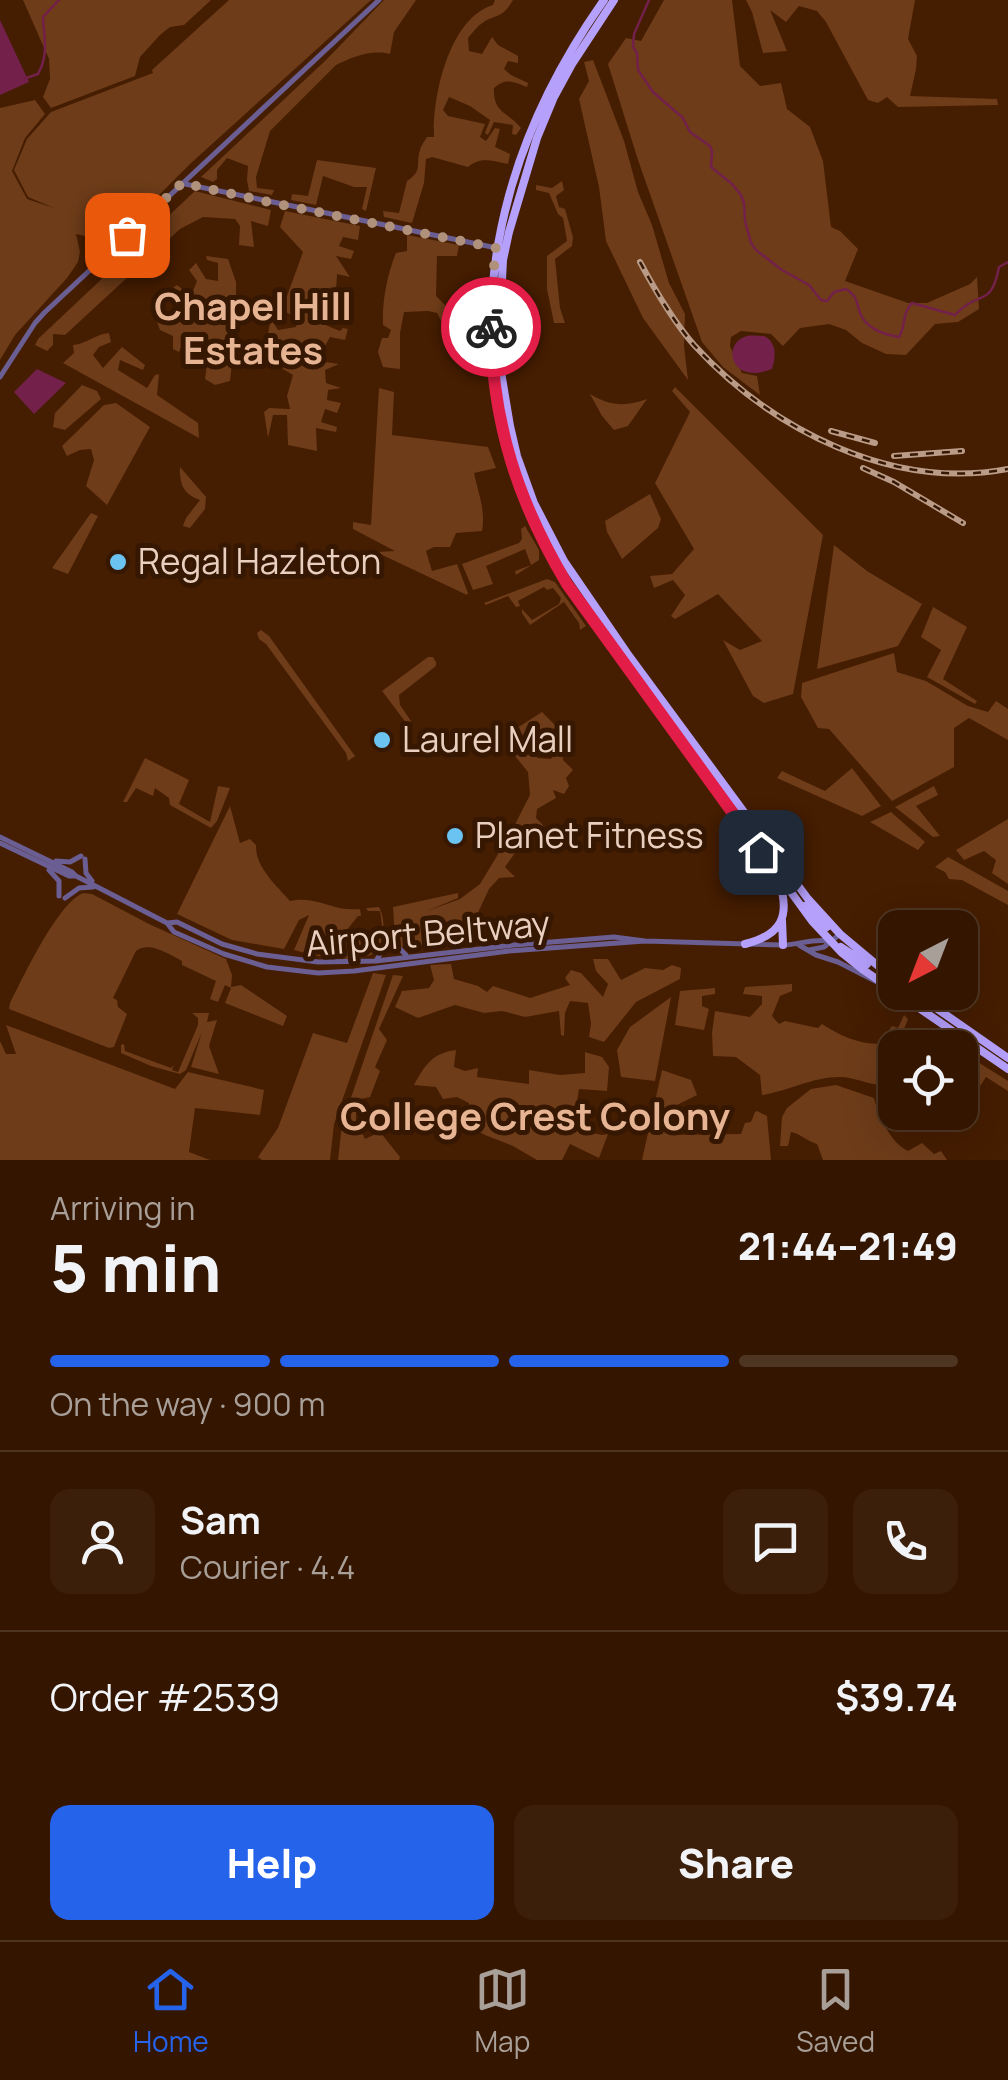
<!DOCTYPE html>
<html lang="en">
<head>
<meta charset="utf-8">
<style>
  :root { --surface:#341600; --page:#3c1f0a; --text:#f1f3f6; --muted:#a99f99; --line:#4e3522; --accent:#2563eb }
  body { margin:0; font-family:Manrope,sans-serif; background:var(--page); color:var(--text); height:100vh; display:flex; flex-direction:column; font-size:38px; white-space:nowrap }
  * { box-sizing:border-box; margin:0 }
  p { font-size:32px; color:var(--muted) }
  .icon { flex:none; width:55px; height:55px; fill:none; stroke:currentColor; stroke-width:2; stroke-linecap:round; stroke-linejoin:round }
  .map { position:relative; height:1160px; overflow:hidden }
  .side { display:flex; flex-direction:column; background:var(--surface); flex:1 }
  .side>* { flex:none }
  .needle { width:65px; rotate:222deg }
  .buttons { position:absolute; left:878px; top:910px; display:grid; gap:20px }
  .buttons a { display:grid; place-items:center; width:100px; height:100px; border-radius:20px; background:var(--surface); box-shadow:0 10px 40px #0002,0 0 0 2px var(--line); font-size:50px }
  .pin { position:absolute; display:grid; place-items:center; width:85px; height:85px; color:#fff; margin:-42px; border-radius:20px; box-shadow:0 5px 15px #0006 }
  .courier { position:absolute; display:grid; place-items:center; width:100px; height:100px; margin:-50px; border:8px solid #e11d48; border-radius:50%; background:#fff; color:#222; box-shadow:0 2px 12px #0007 }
  .headline em { font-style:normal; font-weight:800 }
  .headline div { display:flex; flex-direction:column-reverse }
  .headline { display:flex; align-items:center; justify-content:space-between; height:170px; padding:0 50px }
  h1 { font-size:65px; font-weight:800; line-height:75px }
  .bar { display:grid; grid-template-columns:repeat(4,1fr); gap:15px 10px; align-content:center; height:120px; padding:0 50px }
  .bar i { height:12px; border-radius:8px; background:var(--line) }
  .bar .selected { background:var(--accent) }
  .bar p { grid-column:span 4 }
  .line { display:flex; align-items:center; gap:25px; padding:0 50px; border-top:2px solid var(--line) }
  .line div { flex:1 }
  .round { display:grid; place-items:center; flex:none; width:105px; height:105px; border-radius:20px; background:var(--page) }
  .cta { display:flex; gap:20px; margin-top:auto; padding:20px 50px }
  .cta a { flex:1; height:115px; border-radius:20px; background:var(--accent); color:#fff; font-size:40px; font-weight:800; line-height:115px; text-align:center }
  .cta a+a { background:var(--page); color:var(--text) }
  .menu { display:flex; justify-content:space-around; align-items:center; height:140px; border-top:2px solid var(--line); background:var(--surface); font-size:28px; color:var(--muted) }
  .menu a { display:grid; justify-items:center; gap:5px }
  .menu .selected { color:var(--accent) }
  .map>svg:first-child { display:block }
</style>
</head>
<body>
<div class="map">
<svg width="1008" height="1160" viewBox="0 0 1008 1160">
  <rect width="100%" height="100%" fill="#451d00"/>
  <path fill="#6e3c19" d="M23,0H211L184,25L170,27L160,35L140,57L135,76L51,108L43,97L50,79L49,59Z
    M229,0H371L190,164L112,242L76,234L80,252L78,262L67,278L15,335L0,360V108L35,100L45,114L25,138L12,171L27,199L54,208L28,197L14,170L27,139L51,112L153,73L152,70Z
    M384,0H416L394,32L390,54C372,49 352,57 336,65L270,131L256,177L257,188L274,190L272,195L249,191L247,180L248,166L227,158L217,170V179L213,182L201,177L326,60Z
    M495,0H513C504,15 501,14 487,20C479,24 473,32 468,38L469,51L482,54L492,37L498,45L518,56V63L508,61L504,69L511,75L528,83L527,87C514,82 506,77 494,88C493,113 507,111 521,128L516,135L512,134L513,125L494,122L488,135L485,133L490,120L470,106L449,97L443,110L448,116L485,124L480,137L486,141L495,128L500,129L495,147L510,154L508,164C492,161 481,156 468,167L432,157L426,159L424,183L412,223L384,217L383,211L399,213L407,181C424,170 415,164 420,150C421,145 425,141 427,137H434C432,97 449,18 493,5Z
    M664,0H732L740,66L760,86L781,83L787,109L810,127L823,161L831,227L840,231L858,249L845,281L908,303H927L970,284L977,277L979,309L958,322L935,324L906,355L886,354L862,343L846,330L829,324L800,328L783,346L771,334L741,331L731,337L730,346L742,373L757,376L760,395L723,367L702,342L638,160L608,64L626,38L641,41Z
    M746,0H915L908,39L917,56L916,69L910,96L997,99L998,105L898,107L887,97L878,103L868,100L826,22L817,11L799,6L786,22L770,10L787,51L763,53L752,12Z
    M593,60L624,141L638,192L652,225L669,283L685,314L684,346L688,380L643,318L606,241L599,187L579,99L589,81L584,62Z
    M317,160L376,168L366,211L362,209L367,187H354L323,176L316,205L291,200L292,194L308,196Z
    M562,181L564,190L556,196L559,207L565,209L573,237L572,246L555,259L560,308L565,323H554L547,289V256L567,241L563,218L558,214L549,193L536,190V185L552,188Z
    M195,191L271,210L268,226L251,221L254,247L239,245L240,226L235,219L203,217L180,229L65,335L53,334V345L47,351L35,345L38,339Z
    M285,211L360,226L358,240L343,237L339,246L354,251L351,259L336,256L350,277L337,274L336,291L352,295L349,305L331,301L329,306L350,313L348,322L324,312L323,324L340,331L343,328L348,329L345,340L330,337L324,348L325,362L339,364L325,370L326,383L341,388L328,390L327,400L341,403L337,413L325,409L321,422L337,427L336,432L316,428L317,451L288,445L287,415H273L268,438L264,412L269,408L290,409L287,396L293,375L283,369L280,359H299L296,344L281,345L267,338L271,319L278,330L296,327L299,319L282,310L303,252L280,227Z
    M407,235L459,245L457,256H437L436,296L458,318L455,336H449L437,313L428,311L404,312L400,333V369L383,367L378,352L382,338H388L391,330L383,325C382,301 387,275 396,253L407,251Z
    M206,256L228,259L236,282V303L252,305L253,310L227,309L224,324L236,329L230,381L215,385L205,379L210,342L185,339L179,352L173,349V336L160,330L154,313L157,305L173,317L188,313L185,304L170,290L177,285L191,296L197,281L189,270L196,263L206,279L218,281V263L207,260Z
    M109,333L111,342L99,347L93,355L103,368L122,347L145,365L143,370L120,360L118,370L147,388L155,375L159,374L157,395L198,423L199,438L63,363L74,353L73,345C87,344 95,334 109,333Z
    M82,385L97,391L101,399L65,430L53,427L55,413Z
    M675,387L823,535L793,694L764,703L753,696L723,640L740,650L762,641L718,594L675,619L671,616L685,595L673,580L654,588L650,576L672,574L694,549L655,483L690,412L672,391Z
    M379,388L394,392L392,435L488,447L496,468L474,473C478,492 486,511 482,531L456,533L450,547H434L426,551L432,571L457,564L468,593L467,595L376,552L395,551L353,529V522L371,525Z
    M590,394C610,406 625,407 647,399L628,426L614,430L602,416Z
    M116,403L150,427L107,505L86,486L94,460L91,449L80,450L67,456L62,446L104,405Z
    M180,467L206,497L205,509L190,528L183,526L186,518L200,500C184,495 179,484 180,467Z
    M650,494L661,519L658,528L622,559L607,532L605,521Z
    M91,513L98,516L68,574L52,568Z
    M525,526L539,550V560L516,575L515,571L531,565L525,549L486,566L493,584L473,590L462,564L519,543L522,539L521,529Z
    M834,545L867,571L922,604L898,646L817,669Z
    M547,579L555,582L586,626L580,630L579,623L564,602L530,625L522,613V609L532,620L559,604L561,598L553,588L547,590L544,587L518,601L520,606L516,607L508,596L486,605L484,603Z
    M933,607L967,627L943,679L977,701L975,704L927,677L941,650L921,637Z
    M261,630L269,636L355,756L348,761L346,753L266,644L259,639L257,633Z
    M894,653L897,672L926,681L968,706L988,712L996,701L1008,709V740L969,718L954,728V767L892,801L829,729L818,728L801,697L802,683Z
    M428,657H433L436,662V666L399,695L400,705L411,721L407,724L382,691Z
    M542,712L556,726L552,732L563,745L553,749L542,734L532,742L537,758L551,759L556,751L562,750L563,760L573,770L566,778L569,786L564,794L553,790L556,798L537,809L536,818L543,825L539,832L532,829L505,867L515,877L499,878L489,889L475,919L489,928L487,931L474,927L467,933L468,941L461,939L454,929L451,932L455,946L447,943L442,948L434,945L438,937L428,930L420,949L404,942L402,948L394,923L393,907L458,893V898L427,911L460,899L480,884L509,836L530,795L528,772L515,756L506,735Z
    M145,758L189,780L179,804L210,822L218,786L230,788L217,821L211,828L170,805L169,798L155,788L153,796L136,788L127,802H123Z
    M852,768L881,806L862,816L777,778L782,771L825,791Z
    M934,786L938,795L916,806L940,836L933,837L895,807Z
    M230,806L240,843L250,839L256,845C255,867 277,886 290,901C318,895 331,912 360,909L361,916H358L346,931L351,939H356L358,937L357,934L364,939H370L382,925L380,911H368L366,908L379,907C386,919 384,939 379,951C357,965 318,957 294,950L309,915L299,920L284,949L232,940L177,914Z
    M891,812L925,842L918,850L870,822Z
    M1008,819V884L992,873L996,860L984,851L964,860L956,850Z
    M948,857L1008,891V905L962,880L949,879L945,872L935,867Z
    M83,893L92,894L149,924L226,959L232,975L231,987L241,985L287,1016L283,1026L225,1003L231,988L225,985L218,1002L210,999L216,981L182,965V961C168,954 150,941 136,951L113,998L117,1000L118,1007L127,1014L114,1047L109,1048L9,1009L10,1003C24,976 57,904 83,893Z
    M593,959H608L621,980L645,968L663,970L672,965L681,968L680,979L636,1002L604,1042L589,1037L591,1024L588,1003L570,1001L565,1013L564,1036L561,1035L559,1011L525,1017L502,1011L484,1013L455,1005L418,1018L395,1007L402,991L429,988L434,980L430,965L451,964L454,979L478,986L487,992L493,986L530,998L570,985L565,978L571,970L581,973L603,997L608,984L596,971Z
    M373,973L386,975L334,1124L330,1160H262L258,1157L278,1128L313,1033L347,1043Z
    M393,975L403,976L379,1029L387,1040L375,1067L380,1071L370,1097L356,1100V1120L365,1139L380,1132L400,1157L399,1160H338L342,1124Z
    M792,984V991L780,996L772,1016L779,1024L785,1021L818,1028L822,1024C839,1035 858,1044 879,1044L892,1026L898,1028L904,1015L908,1019L897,1047H895L891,1064L895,1081C876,1091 860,1077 840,1077C812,1077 789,1091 762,1095L760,1075L736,1057L713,1056L712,1033L715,1011L750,1017L762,1004V996L743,994L745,987Z
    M715,988V994L702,996V1006L709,1009L704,1030L675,1025L680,991Z
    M671,997L655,1081L621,1077L617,1050L630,1027Z
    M192,1013H209L207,1022L217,1020L209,1046L219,1074L191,1067L202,1032L186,1070L180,1074L151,1066L121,1053V1045L124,1044L125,1051L171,1068L174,1065L172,1070L178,1072L198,1025V1018Z
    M6,1025L175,1089L188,1072L264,1090L260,1115L195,1108L189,1152L210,1160H0V1041L6,1054H16Z
    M456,1050L454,1067L465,1071L478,1068L477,1077L529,1084V1070L560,1075L585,1073V1052L602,1057L609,1067L607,1091L579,1089L576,1109L581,1114L579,1130L602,1135L608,1134L599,1158L570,1144L562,1160H537L513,1146L485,1135L465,1124L469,1103L457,1097L443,1099L436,1087L414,1085C425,1065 432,1053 456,1050Z
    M960,1056L973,1059L1008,1081V1091L986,1077L963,1113L960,1109Z
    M662,1070L691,1080L697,1095L669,1109V1135L741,1134L745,1123L751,1122L755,1112L757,1111L767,1116L771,1160H642Z
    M836,1085L874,1098C878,1116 891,1143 908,1151L922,1143L934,1154L941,1151L947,1160H823L817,1144C807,1141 801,1134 791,1132L788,1146H780L782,1117L787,1108L811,1089Z"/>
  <path fill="#73214a" d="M0,20L29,82L0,95Z
    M764,336C777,342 776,357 772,369C730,386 721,343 747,336C750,335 761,336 764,336Z
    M37,369L66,383L34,414L14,392Z"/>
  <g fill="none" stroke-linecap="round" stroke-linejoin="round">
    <path stroke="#73214a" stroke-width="2.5" d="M649,0L634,34L633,47L637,53L638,70L653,92L683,118L690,132L710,146L712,152L711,167L732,184L741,195L744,203L745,221L751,243L756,250L782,270L809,285L821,300L827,301L834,292L846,289C856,296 856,299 859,310C864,328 882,334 899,337C906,326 902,313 912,303L955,315C979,289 991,309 999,267L1008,262
      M26,78L38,74C49,54 44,39 43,17L59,0"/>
    <path stroke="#6a5e93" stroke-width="5" d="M185,184L497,248
      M0,377L35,323L44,313L379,0
      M0,837L72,872L76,876L167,923L174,932L224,954L267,967L318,973L354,971L509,951L645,941
      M0,843L69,876H76
      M85,859L86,873L92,881
      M56,861L70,862L81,856
      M49,870L59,881V896
      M65,898L79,888L93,887
      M167,923L177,922L222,944L257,954L318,962L376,961L514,945L614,937L645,941L783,945C799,945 812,938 830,941
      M393,937L400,949L406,955
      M799,945L816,955L838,962L877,982
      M809,950L824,947L840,934
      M376,961L384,947L386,938"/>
    <path stroke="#b5a0fc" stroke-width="8" d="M604,0C497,151 456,327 525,504C536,532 551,558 567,584L812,921L842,953L862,969L1008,1069
      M614,0L572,64L554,97L537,138L509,232L503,260L499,337L501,372L510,426L517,456L534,503L564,561L627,653L808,899L840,934L895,980
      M805,906L827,927
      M782,920L783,945
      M745,944C781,935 791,917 779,881
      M841,947L867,964
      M913,992L1008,1058"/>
    <g stroke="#b99b87" stroke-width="6">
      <path id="rail" d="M640,262C655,290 673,321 694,345C771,429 891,491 1008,469
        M831,431L875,443
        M894,456L962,451
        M863,468L894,482L963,523"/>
    </g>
    <use href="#rail" stroke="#351702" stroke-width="2.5" stroke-dasharray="8" stroke-linecap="butt"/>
  </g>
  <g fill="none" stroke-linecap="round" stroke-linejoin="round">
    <path stroke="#b0917c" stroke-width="10" stroke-dasharray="0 18" d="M127,235L182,183L278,204L496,248L491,296V327"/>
    <path stroke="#e11d48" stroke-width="12" d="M491,327C492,423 518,502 567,584L761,852"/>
  </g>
  <g fill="#6ac3f1" stroke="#351702" stroke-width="4">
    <circle cx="118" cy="562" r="10"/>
    <circle cx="382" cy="740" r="10"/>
    <circle cx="455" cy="836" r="10"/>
  </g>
  <g text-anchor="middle" stroke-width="10" stroke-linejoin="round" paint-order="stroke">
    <g font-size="35" fill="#e9cfbf" stroke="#351702" text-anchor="start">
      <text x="138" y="574">Regal Hazleton</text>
      <text x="402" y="752">Laurel Mall</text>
      <text x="475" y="848">Planet Fitness</text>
    </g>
    <g font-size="35" fill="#e9cfbf" stroke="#351702">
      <text transform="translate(428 934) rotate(-5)" y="12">Airport Beltway</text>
    </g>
    <g font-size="38" font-weight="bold" fill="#e6b393" stroke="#351702">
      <text x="253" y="320">Chapel Hill<tspan x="253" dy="44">Estates</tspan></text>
      <text x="535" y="1130">College Crest Colony</text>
    </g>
  </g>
</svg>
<div class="buttons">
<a><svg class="needle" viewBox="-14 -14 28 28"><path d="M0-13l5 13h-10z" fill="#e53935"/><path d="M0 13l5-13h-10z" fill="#a99f99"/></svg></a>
<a><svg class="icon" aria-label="locate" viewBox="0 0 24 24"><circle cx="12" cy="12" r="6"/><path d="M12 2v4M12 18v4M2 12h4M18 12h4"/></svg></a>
</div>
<div class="pin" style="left:127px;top:235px;background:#ea580c"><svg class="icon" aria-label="bag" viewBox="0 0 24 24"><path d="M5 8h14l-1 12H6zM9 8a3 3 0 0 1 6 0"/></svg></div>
<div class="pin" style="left:761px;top:852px;background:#1f2937"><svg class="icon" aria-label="home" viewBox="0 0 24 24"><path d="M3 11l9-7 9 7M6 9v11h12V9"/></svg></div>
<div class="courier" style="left:491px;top:327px"><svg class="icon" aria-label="bike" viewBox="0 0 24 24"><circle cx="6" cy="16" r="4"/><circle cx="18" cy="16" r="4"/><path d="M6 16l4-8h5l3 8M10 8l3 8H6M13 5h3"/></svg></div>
</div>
<section class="side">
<div class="headline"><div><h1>5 min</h1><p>Arriving in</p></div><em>21:44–21:49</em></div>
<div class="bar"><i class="selected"></i><i class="selected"></i><i class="selected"></i><i></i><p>On the way · 900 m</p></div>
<div class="line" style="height:180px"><a class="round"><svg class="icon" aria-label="person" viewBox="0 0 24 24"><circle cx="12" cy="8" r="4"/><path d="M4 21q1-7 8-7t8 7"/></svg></a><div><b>Sam</b><p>Courier · 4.4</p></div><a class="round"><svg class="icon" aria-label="chat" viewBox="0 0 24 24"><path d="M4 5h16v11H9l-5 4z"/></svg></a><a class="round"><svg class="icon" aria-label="phone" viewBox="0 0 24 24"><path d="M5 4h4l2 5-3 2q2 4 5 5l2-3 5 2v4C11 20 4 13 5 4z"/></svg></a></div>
<div class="line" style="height:130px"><div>Order #2539</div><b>$39.74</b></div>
<div class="cta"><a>Help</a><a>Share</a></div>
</section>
<nav class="menu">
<a class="selected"><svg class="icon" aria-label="home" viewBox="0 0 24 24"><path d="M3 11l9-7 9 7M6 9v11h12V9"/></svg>Home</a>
<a><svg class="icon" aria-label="map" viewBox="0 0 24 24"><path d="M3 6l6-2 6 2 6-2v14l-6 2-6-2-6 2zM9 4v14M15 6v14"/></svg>Map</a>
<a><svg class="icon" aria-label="saved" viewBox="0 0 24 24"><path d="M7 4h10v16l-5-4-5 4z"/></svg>Saved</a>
</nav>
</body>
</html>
